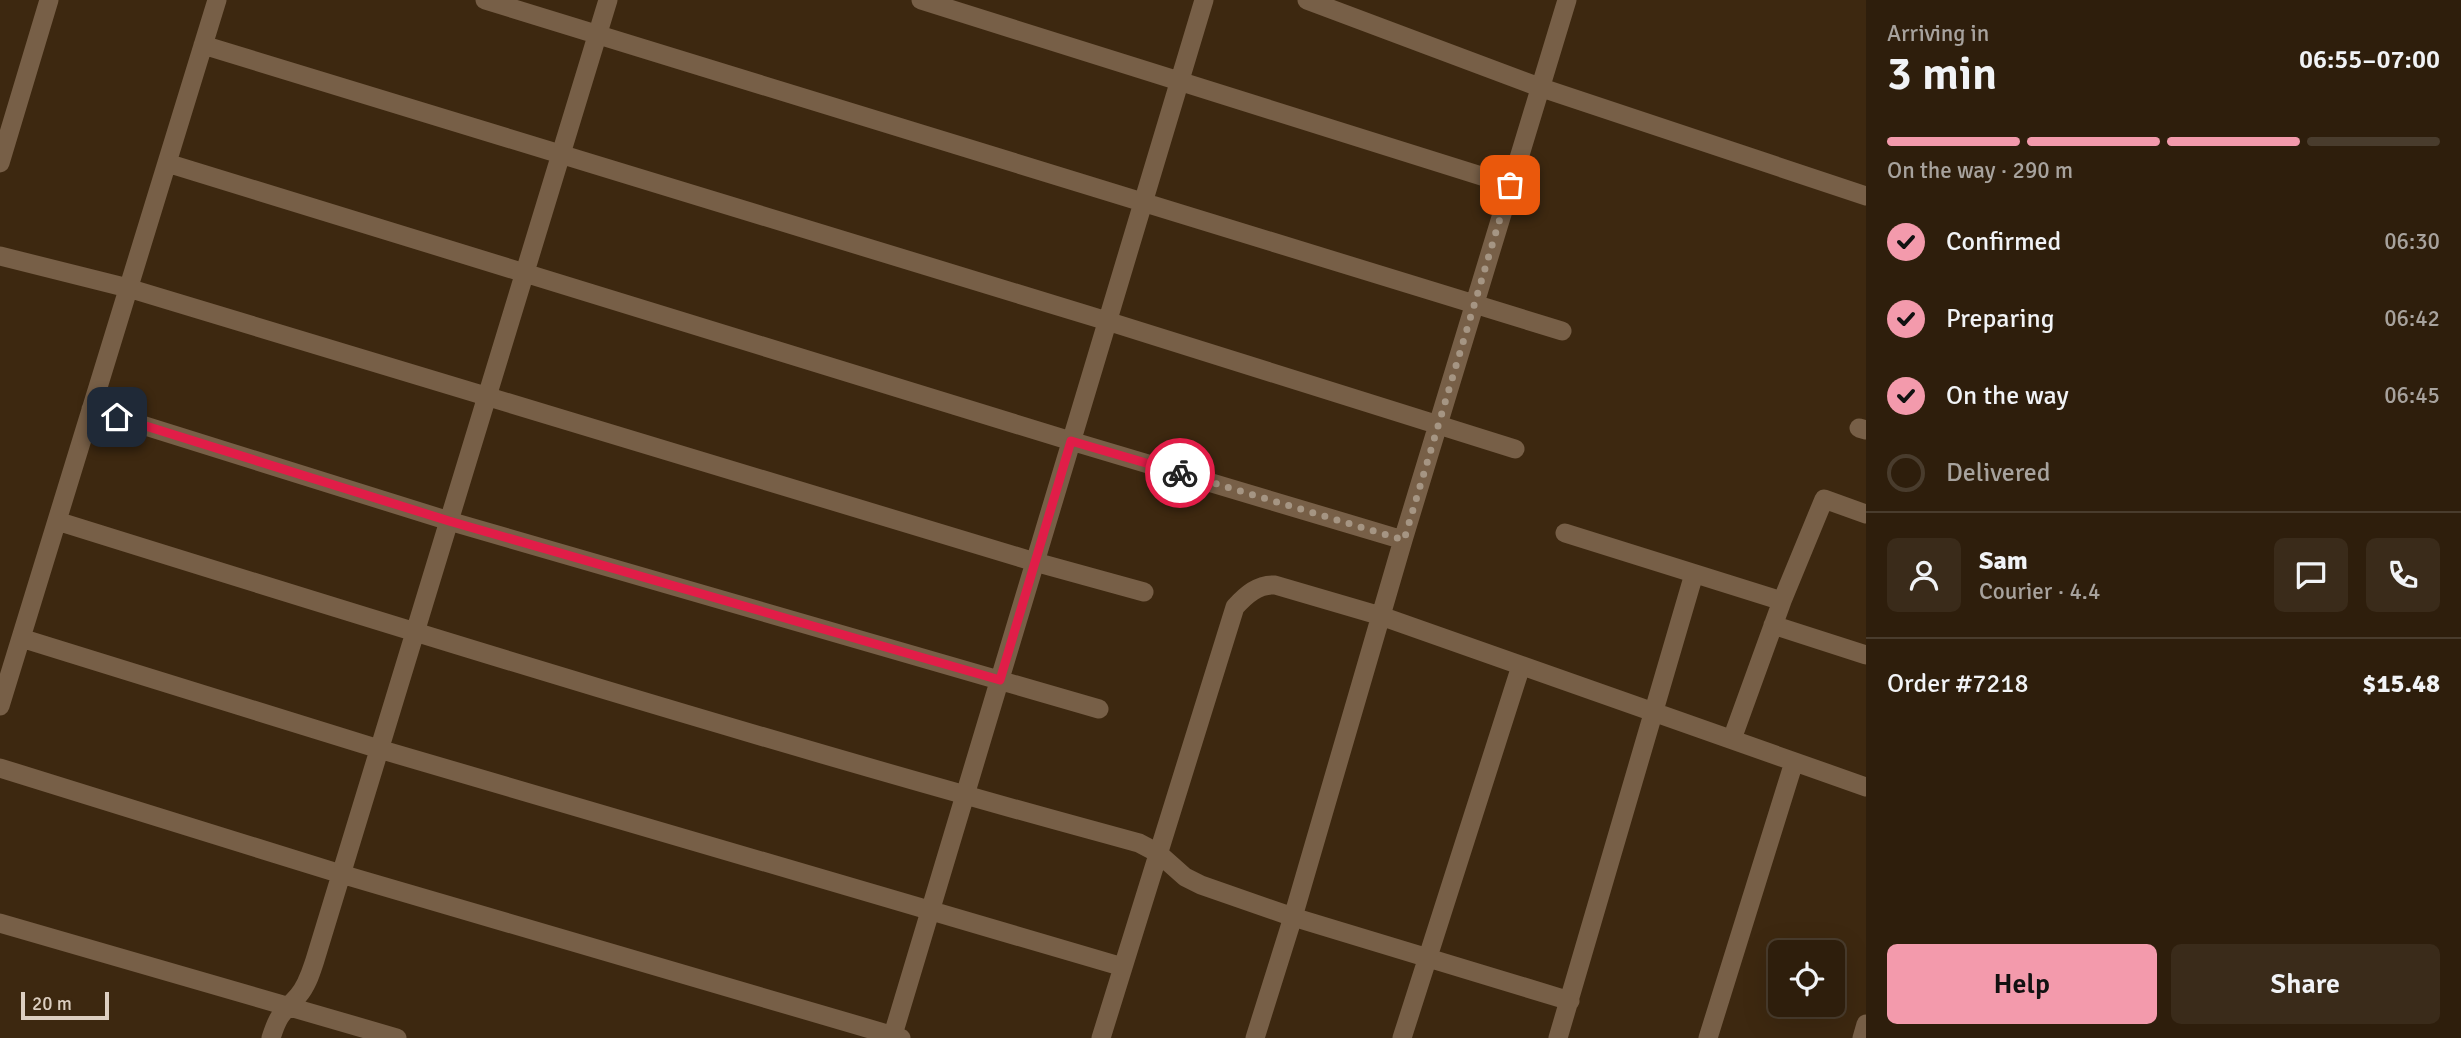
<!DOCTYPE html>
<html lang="en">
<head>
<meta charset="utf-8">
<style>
  :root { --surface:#2e1e0c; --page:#3a2b1a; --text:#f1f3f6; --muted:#a7a29d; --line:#493c2d; --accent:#f39aac }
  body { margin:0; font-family:Signika,sans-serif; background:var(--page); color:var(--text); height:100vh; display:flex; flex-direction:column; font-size:26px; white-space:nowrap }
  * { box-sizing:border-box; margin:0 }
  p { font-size:23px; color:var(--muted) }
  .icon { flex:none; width:38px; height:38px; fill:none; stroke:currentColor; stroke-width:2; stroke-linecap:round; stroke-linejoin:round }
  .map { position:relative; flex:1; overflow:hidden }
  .sheet { display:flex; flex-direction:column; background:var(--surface); width:595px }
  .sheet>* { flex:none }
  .tools { position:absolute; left:1768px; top:940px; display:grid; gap:14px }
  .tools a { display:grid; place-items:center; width:77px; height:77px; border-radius:10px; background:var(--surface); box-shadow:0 7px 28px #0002,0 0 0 2px var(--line); font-size:35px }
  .scale { position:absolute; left:21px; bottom:18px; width:88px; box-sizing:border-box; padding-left:7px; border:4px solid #ddcfc1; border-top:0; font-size:19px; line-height:24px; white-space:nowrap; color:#ddcfc1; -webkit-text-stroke:5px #3d2810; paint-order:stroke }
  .pin { position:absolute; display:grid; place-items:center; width:60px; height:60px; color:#fff; margin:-30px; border-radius:14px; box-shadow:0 4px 10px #0006 }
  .courier { position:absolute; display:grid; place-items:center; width:70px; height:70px; margin:-35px; border:5px solid #e11d48; border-radius:50%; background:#fff; color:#222; box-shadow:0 2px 9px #0007 }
  .headline em { font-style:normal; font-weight:600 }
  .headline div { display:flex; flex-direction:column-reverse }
  .headline { display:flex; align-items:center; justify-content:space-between; height:119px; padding:0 21px }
  h1 { font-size:46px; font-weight:600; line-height:52px }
  .bar { display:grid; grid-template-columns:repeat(4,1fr); gap:10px 7px; align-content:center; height:84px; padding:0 21px }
  .bar i { height:9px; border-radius:5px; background:var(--line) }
  .bar .on { background:var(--accent) }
  .bar p { grid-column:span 4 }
  .line { display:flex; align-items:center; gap:18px; padding:0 21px; border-top:2px solid var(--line) }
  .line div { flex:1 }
  .round { display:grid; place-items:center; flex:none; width:74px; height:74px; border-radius:10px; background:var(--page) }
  ol { padding:0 21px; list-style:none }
  li { display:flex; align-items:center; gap:21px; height:77px }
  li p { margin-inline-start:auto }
  li .icon { padding:7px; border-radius:50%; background:var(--accent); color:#111; stroke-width:4 }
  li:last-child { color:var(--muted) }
  li i { width:38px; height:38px; border:4px solid var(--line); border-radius:50% }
  .primary-button { display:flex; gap:14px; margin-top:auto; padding:14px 21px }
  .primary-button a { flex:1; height:80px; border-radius:10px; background:var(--accent); color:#111; font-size:28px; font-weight:600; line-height:80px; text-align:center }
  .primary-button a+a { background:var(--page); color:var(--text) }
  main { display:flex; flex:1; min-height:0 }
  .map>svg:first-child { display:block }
</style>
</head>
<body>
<main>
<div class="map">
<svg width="1866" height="1038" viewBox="0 0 1866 1038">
  <rect width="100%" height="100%" fill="#3d2810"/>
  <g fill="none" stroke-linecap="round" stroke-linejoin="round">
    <path stroke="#775f47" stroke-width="19" d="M485,0L1562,331
      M921,0L1510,185
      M1307,0L1539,87L1866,196
      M203,45L1107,321L1515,449
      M0,163L49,0
      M167,163L1071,441L1403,540
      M0,256L128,288L1035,562L1144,592
      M91,409L449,521L1099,709
      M1859,428L1866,430
      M57,521C416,633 776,745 1139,843L1158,853L1185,877L1201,885L1293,917L1570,1001
      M1565,533L1782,601
      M1773,625L1866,655
      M21,638L379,749L1123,967
      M0,706L217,0
      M1732,739L1782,601L1824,499L1866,514
      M0,768L341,874L901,1038
      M0,923L397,1038
      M271,1038C279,1013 282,1014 298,996C307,986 311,972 315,960L608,0
      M892,1038L1204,0
      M1101,1038L1235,607C1246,595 1258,584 1275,585L1381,616L1866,787
      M1255,1038L1293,917L1403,540L1567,0
      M1402,1038L1521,666
      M1558,1038L1694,574
      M1708,1038L1794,762
      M1862,1038L1866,1024"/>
  </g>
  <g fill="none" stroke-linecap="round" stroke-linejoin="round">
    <path stroke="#a59583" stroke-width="7" stroke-dasharray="0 12.6" d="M1180,473L1404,540L1510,185"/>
    <path stroke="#e11d48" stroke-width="9" d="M117,417L449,521L1000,680L1071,441L1180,473"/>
  </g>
</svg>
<div class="tools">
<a><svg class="icon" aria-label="locate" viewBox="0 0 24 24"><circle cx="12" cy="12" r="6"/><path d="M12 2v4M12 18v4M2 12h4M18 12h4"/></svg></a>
</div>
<div class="scale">20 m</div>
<div class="pin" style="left:1510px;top:185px;background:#ea580c"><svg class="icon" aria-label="bag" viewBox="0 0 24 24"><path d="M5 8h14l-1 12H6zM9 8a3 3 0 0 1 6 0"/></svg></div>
<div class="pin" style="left:117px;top:417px;background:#1f2937"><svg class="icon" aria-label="home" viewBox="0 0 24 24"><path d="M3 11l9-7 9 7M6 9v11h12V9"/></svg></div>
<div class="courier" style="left:1180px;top:473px"><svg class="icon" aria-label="bike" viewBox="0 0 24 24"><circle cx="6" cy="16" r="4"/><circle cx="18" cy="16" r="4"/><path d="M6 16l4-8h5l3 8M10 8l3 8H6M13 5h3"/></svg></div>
</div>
<section class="sheet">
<div class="headline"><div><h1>3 min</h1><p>Arriving in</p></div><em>06:55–07:00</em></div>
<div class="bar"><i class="on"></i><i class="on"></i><i class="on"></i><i></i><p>On the way · 290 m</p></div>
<ol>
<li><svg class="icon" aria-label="check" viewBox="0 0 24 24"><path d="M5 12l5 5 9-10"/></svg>Confirmed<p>06:30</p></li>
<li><svg class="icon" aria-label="check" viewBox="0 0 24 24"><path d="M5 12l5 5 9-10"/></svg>Preparing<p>06:42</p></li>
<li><svg class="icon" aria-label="check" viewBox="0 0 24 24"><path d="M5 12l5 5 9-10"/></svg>On the way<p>06:45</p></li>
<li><i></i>Delivered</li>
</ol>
<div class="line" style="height:126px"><a class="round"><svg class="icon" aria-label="person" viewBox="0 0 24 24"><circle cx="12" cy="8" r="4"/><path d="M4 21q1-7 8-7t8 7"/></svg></a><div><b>Sam</b><p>Courier · 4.4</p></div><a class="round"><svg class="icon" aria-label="chat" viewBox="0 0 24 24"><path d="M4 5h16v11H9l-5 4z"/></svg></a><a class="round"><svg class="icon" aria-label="phone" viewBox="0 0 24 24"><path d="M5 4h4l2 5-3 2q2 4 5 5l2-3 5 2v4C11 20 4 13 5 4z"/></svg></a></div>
<div class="line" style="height:91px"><div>Order #7218</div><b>$15.48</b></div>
<div class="primary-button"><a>Help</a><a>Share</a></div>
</section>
</main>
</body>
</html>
